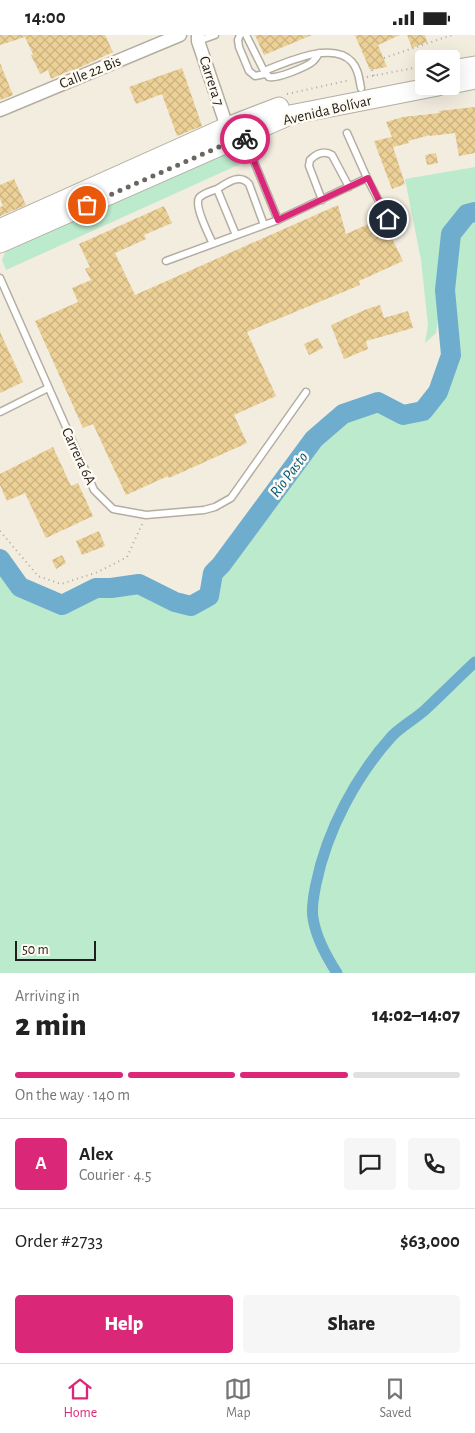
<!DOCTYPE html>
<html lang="en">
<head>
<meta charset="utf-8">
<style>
  :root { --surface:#fff; --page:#f6f6f6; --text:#222; --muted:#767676; --line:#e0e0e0; --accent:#db2777 }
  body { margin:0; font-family:"Alegreya Sans",sans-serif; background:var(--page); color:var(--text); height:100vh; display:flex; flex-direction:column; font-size:19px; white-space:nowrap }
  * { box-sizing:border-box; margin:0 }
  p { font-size:16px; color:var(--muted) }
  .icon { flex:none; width:28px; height:28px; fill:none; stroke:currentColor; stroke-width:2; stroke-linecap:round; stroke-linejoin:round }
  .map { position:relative; height:938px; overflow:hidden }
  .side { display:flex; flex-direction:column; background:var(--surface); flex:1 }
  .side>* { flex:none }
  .tools { position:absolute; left:415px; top:15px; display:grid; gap:10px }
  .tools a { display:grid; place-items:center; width:45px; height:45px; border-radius:5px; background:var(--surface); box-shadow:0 5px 20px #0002; font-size:25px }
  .scale { position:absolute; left:15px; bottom:12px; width:81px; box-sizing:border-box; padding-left:5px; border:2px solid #211f1b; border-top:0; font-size:14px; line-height:18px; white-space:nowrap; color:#211f1b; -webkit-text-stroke:4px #fffbf3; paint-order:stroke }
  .pin { position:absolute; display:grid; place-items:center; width:42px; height:42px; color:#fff; margin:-21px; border:2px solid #fff; border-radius:50%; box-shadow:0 1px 5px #0007 }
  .courier { position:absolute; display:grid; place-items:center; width:50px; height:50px; margin:-25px; border:4px solid #db2777; border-radius:50%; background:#fff; color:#222; box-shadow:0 1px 6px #0007 }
  .overview em { font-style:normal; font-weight:800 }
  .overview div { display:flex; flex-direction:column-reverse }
  .overview { display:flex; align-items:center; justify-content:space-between; height:85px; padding:0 15px }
  h1 { font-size:32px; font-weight:800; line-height:38px }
  .bar { display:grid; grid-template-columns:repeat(4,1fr); gap:8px 5px; align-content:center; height:60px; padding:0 15px }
  .bar i { height:6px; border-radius:4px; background:var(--line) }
  .bar .current { background:var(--accent) }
  .bar p { grid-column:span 4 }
  .line { display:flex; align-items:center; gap:12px; padding:0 15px; border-top:1px solid var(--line) }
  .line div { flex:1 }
  .round { display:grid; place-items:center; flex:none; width:52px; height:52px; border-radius:5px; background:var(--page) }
  .primary-button { display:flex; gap:10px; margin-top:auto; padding:10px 15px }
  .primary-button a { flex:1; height:58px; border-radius:5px; background:var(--accent); color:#fff; font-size:20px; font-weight:800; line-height:58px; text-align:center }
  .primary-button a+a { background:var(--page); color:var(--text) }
  .status { display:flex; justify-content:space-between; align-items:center; height:35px; padding:0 25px; background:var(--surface); direction:ltr }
  .status svg { height:14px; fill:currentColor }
  .dock { display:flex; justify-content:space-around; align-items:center; height:70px; border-top:1px solid var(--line); background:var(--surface); font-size:14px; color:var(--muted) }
  .dock a { display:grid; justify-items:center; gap:2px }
  .dock .current { color:var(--accent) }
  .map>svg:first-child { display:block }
</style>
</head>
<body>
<div class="status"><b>14:00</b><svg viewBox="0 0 49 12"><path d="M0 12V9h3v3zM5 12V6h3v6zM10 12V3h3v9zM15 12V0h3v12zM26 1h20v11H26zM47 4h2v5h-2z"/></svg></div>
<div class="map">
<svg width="475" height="938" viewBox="0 0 475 938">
  <defs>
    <pattern id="building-cross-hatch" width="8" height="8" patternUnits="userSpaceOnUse" patternTransform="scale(1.25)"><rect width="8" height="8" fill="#ecd096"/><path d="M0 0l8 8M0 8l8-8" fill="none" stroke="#cab281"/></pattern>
  </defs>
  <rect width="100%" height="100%" fill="#f3ede0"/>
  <path fill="#bbeacc" d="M241,112L247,126L6,235L2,225L7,213L19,206Z
    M475,132V176L465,177L452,192L445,209L441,265L436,298L425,308L428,290L421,225L405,144Z
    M471,181H475V938H0V524L20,552L62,570L96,553H111L139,549L175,567L191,571L209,561L213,538L221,530L314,404L343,379L376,371L399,384L424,379L443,363L458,329L448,255L457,198Z"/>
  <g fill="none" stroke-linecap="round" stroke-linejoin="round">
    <path stroke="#6eadce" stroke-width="11" d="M337,938C326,921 316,903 313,883C311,872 314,859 316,849C327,795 356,741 392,701C402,691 415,684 425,675C442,659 458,643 475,627"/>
    <path stroke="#6eadce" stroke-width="20" d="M0,524L20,552L62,570L96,553H111L139,549L175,567L191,571L209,561L213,538L221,530L314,404L343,379L378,367L403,380L423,376L438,357L451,320L445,255L451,199L467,179L475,177"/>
  </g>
  <path fill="url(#building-cross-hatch)" d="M0,0H105L113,17L83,31L72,36L71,35L51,44L48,35L40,39L31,20L33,19L24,0L25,2L0,10Z
    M255,0H312L264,20Z
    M355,0H400L378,10L387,32L370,35Z
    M407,0H425L427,7L412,13Z
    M0,28L13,60L0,65Z
    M182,33L202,91L177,101L162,59L136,69L129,52Z
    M475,72V118L459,121L455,98L430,101V100L408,106L409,108L393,112L405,149L392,154L374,106L392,102L386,87L403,82L440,78L439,76Z
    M436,118L438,128L427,130L425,120Z
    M14,144L26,170L0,181V172L3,171L0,164V150Z
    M338,170L346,199L382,183L403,226L359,246L360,250L247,297L276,361L234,380L247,408L169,443L168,441L126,460L93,389L83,393L35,286L78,267L72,253L91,245L85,234L90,232L79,209L164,171L172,188L144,200L146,204L115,218L135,260Z
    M380,270L384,283L408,276L413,293L366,306L368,314L344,324L331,290L367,274Z
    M0,297L23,347L0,358Z
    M318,303L323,313L309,320L304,309Z
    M53,412L71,451L78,448L93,481L46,503L25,458L7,466L0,450V439Z
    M99,496L105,511L82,520L76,506Z
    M62,520L66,528L56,534L52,525Z"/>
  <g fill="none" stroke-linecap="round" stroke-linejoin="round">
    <g stroke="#b3aea1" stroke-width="9">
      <path id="lane" d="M240,0L238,5L239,12L249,36L255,41L265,39
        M246,0L264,36C285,28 333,5 352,27C359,35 359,44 361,53
        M198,6L215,0
        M264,36L269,42C277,44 303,33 311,28C315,25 317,22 319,18
        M347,98L367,143
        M322,165L309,131L310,125C316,119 324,115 332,120L349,152
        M278,185L367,143L395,197
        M236,200L217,154C227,148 239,138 249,149L264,190
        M213,209C209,200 194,171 199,163C203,158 212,156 217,154
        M166,226L278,185L244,102
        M0,243L94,455L113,474L146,480L204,475L215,472L231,463L306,357
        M0,377L48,353"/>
    </g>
    <g stroke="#b3aea1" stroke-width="15">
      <path id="street" d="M198,0V6L227,92
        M0,75L180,0"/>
    </g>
    <g stroke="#b3aea1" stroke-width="21">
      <path id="secondary" d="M451,35L475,31
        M451,49L475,44
        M4,192L227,92L279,72
        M0,208L290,80L438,51"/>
    </g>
    <path stroke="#afaba1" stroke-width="2" stroke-dasharray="1 4" stroke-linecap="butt" d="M384,23L452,0
      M372,35L374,41
      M367,42L424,31
      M287,59L350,45
      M0,496L38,541L61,549L98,537L127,522L143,487"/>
    <use href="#lane" stroke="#fff" stroke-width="6"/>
    <use href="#street" stroke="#fff" stroke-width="12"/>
    <use href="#secondary" stroke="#fff" stroke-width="19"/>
  </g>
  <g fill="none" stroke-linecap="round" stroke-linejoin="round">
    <path stroke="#6a6760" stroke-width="5" stroke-dasharray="0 9" d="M87,170L244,101L245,104"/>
    <path stroke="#db2777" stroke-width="6" d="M245,104L278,185L368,143L388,184"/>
  </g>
  <g text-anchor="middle" stroke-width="5" stroke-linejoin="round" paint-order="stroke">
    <g font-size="15" fill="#211f1b" stroke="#fffbf3">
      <text transform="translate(90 37) rotate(-22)" y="5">Calle 22 Bis</text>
      <text transform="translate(212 46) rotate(72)" y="5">Carrera 7</text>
      <text transform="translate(327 75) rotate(-13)" y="5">Avenida Bolívar</text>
      <text transform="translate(79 421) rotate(65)" y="5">Carrera 6A</text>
    </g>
    <g font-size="16" font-style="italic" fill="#015979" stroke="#fffbf3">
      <text transform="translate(288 439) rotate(-53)" y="6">Río Pasto</text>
    </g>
  </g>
</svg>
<div class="tools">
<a><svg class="icon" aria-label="layers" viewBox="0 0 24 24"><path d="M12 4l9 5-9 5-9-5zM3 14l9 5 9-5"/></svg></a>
</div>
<div class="scale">50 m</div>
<div class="pin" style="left:87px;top:170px;background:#ea580c"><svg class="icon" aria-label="bag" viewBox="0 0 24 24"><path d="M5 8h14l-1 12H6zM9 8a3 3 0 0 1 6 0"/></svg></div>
<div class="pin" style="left:388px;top:184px;background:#1f2937"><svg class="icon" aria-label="home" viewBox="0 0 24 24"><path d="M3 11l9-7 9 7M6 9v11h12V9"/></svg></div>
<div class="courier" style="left:245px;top:104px"><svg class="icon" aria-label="bike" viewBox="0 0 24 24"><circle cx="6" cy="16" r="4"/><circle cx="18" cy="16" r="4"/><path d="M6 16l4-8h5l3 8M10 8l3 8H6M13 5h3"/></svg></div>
</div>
<section class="side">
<div class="overview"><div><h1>2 min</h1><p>Arriving in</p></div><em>14:02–14:07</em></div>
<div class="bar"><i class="current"></i><i class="current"></i><i class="current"></i><i></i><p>On the way · 140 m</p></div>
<div class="line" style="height:90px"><b class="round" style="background:var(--accent);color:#fff">A</b><div><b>Alex</b><p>Courier · 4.5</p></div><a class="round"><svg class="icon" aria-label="chat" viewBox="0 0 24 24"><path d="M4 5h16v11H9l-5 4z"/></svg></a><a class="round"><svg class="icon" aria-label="phone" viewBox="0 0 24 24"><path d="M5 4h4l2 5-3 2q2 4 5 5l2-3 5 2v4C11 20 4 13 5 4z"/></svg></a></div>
<div class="line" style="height:65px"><div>Order #2733</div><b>$63,000</b></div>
<div class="primary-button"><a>Help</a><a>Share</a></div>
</section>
<nav class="dock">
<a class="current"><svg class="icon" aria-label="home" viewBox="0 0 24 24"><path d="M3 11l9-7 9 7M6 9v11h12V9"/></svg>Home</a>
<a><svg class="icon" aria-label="map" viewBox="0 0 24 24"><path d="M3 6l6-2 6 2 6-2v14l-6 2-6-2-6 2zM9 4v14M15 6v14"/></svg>Map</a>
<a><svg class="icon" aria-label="saved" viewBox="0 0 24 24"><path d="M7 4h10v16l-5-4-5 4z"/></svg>Saved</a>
</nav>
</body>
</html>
